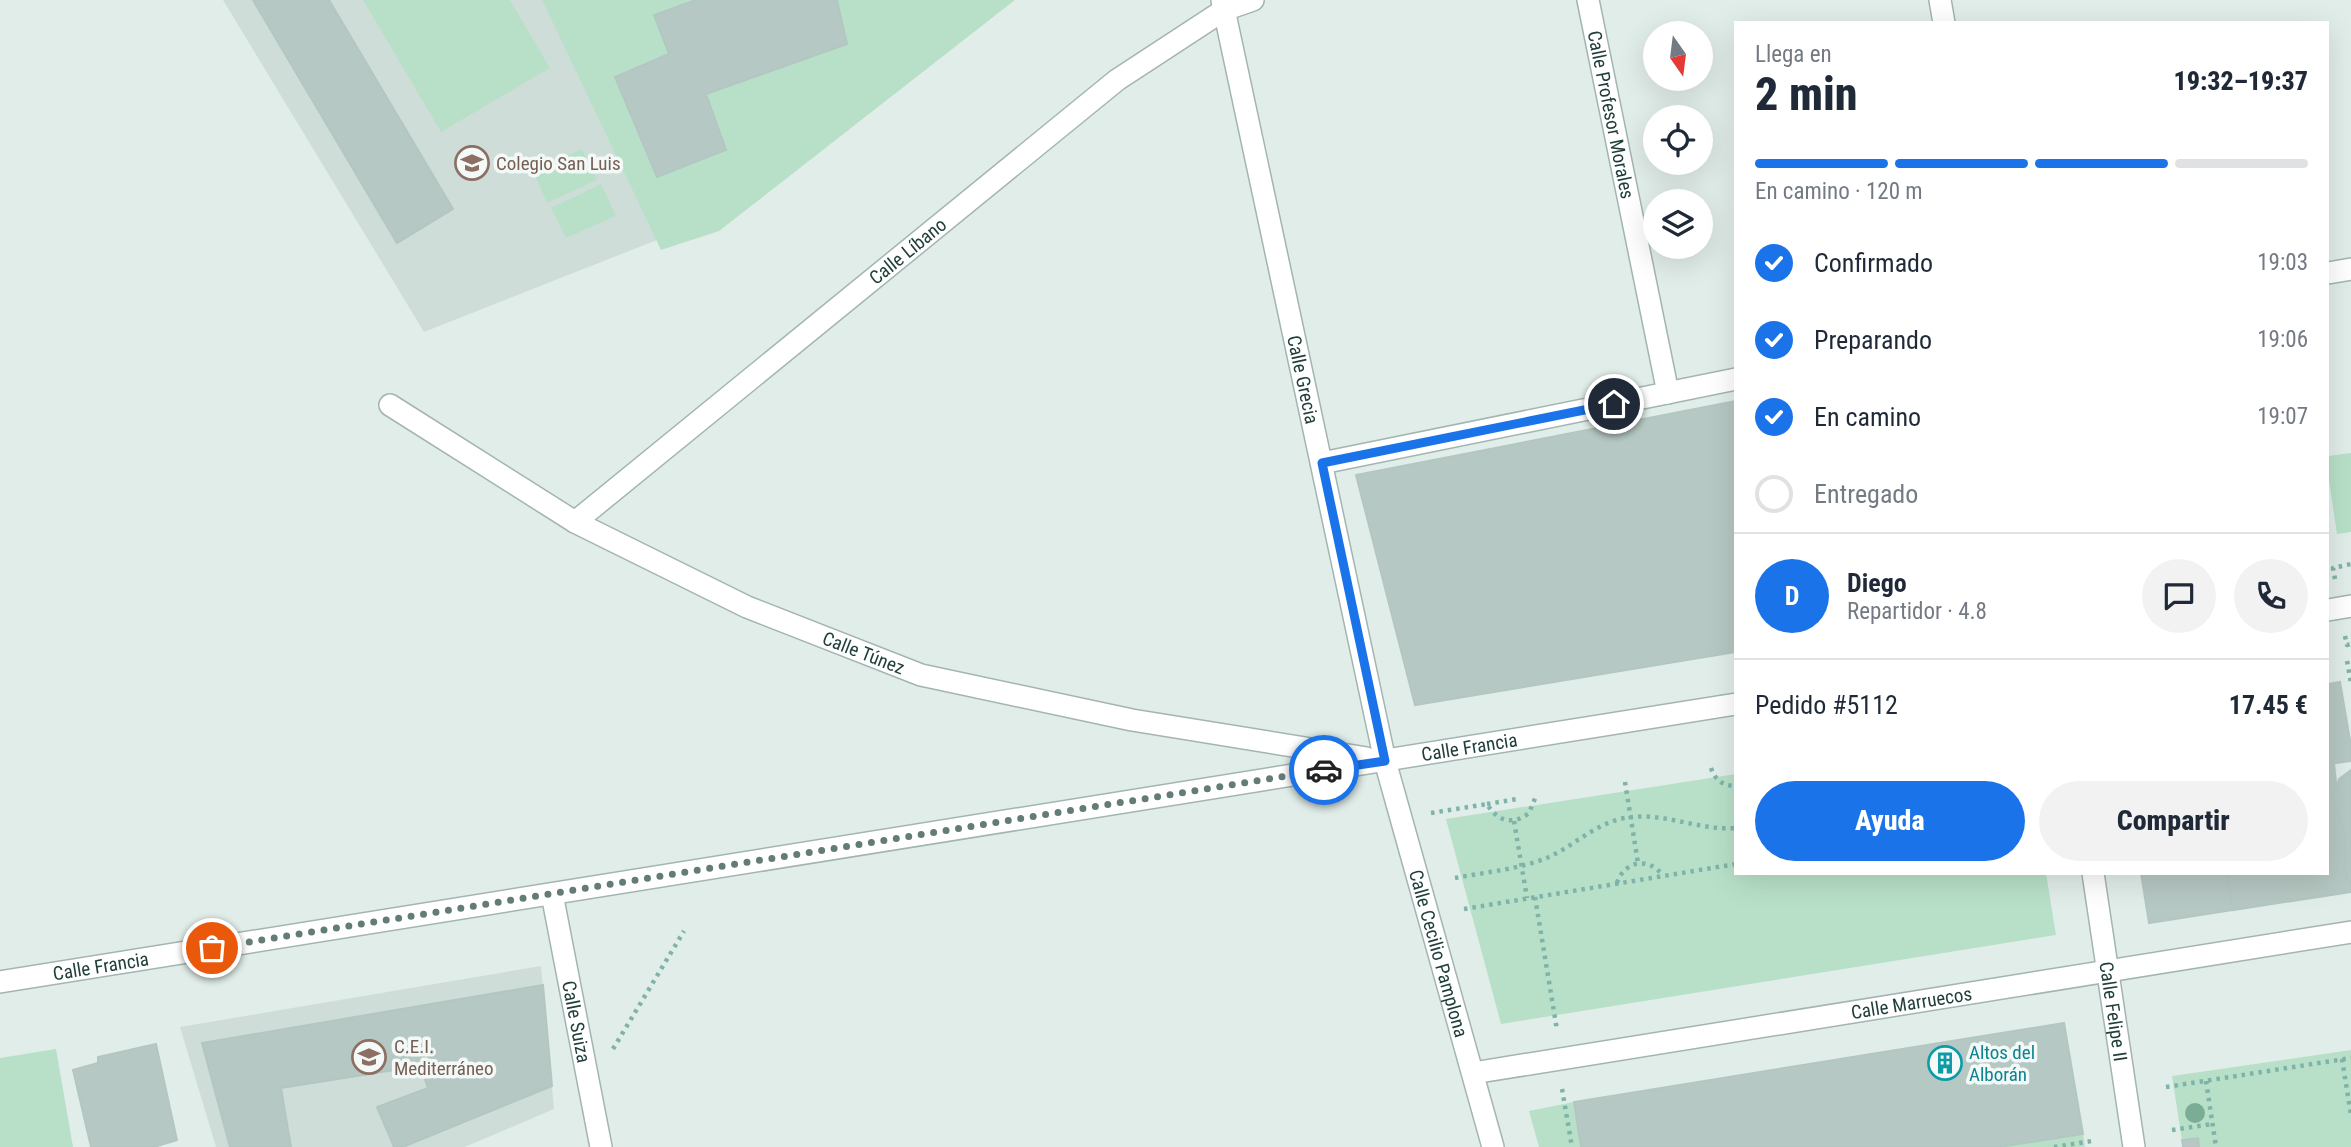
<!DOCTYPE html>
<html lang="es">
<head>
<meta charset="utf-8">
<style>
  :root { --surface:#fff; --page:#f2f2f3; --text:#1f2937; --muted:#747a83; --line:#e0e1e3; --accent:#1a73e8 }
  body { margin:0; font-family:"Roboto Condensed",sans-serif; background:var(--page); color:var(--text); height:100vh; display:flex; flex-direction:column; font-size:26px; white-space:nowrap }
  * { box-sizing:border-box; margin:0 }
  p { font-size:23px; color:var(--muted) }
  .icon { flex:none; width:38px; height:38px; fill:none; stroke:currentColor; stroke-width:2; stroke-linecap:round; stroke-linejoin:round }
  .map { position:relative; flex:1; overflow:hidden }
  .sheet { position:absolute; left:1734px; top:21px; width:595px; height:854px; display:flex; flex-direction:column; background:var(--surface); border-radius:0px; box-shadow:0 7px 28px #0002 }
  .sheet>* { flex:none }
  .needle { width:46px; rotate:166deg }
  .tools { position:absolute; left:1643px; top:21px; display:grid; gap:14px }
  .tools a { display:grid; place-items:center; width:70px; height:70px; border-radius:50%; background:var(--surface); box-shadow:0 7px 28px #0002; font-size:35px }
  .pin { position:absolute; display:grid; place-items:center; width:60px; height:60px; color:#fff; margin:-30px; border:4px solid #fff; border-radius:50%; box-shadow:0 2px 7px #0007 }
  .courier { position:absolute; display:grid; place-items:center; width:70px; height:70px; margin:-35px; border:5px solid #1a73e8; border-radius:50%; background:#fff; color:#222; box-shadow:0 2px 9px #0007 }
  .head em { font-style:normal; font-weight:800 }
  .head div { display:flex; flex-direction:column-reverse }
  .head { display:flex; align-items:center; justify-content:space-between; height:119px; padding:0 21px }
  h1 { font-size:46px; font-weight:800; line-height:52px }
  .bar { display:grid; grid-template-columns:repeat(4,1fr); gap:10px 7px; align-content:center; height:84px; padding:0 21px }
  .bar i { height:9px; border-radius:5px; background:var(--line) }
  .bar .on { background:var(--accent) }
  .bar p { grid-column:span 4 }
  .line { display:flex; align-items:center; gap:18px; padding:0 21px; border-top:2px solid var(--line) }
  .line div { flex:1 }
  .round { display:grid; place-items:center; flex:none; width:74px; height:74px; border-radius:37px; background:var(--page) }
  ol { padding:0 21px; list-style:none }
  li { display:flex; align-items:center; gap:21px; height:77px }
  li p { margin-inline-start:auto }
  li .icon { padding:7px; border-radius:50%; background:var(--accent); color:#fff; stroke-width:4 }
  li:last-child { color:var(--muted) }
  li i { width:38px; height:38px; border:4px solid var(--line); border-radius:50% }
  .primary-button { display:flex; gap:14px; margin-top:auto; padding:14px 21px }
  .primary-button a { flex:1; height:80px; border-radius:42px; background:var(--accent); color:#fff; font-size:28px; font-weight:800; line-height:80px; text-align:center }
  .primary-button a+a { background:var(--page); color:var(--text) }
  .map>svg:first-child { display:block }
</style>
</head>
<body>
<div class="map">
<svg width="2351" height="1147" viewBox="0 0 2351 1147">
  <rect width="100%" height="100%" fill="#e1ede9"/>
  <path fill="#cfddd9" d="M223,0H544L657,240L424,332Z
    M541,966L554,1109L465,1147H216L180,1027Z"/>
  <path fill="#b8e0c8" d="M363,0H510L550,68L441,132Z
    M542,0H1015L719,231L661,250Z
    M582,149L597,180L547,203L533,171Z
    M601,184L616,216L566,238L551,208Z
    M2351,453V532L2337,534L2328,474V456Z
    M1736,774V873H2046L2056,935L1501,1024L1446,819Z
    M56,1049L73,1147H0V1058Z
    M2351,1050V1147H2183L2172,1076Z
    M1574,1102L1581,1147H1539L1529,1111Z
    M2083,1134L2085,1147H2000Z"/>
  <path fill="#b6c8c3" stroke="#b3c7c2" stroke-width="2" d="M253,0H329L453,209L397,243Z
    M696,0H837L847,44L706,94L726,150L657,177L615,77L669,54L654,15Z
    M1736,401V652L1415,705L1356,475Z
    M2340,682L2351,746V761L2328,764V684Z
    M2334,763L2336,783L2333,799L2343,826L2345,848L2344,870L2351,886V892L2233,910L2227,873H2328V764Z
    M2351,770V886L2344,870L2345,848L2343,826L2333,799L2339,779Z
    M2141,873H2227L2233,910L2149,923Z
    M543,985L552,1086L403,1147H394L377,1107L428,1088L420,1066L281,1088L291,1147H230L202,1043Z
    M2064,1023L2083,1134L1999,1147H1581L1574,1102Z
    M156,1044L177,1140L154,1147H91L73,1070L98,1063V1057Z
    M2198,1138L2199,1147H2183L2182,1140Z"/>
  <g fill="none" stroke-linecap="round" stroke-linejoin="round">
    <g stroke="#a3b5b1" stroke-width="24">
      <g id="minor">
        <path id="s1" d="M1222,0L1385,761L1493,1147"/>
        <path id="s2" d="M1588,0L1668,393"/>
        <path d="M1940,0L1944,23"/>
        <path d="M2328,273L2351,269"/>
        <path id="s3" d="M390,405L575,522L747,607L921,675L1132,720L1367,758"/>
        <path d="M1322,463L1736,379"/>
        <path id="s4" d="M575,522L1117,80L1224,10L1253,0"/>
        <path d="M2328,610L2351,606"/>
        <path id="s5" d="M2093,873L2134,1147"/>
        <path id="s6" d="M552,894L601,1147"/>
        <path id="s7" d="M0,982L1736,704"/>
        <path id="s8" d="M1473,1073L2351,932"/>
      </g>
    </g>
    <path stroke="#7fb3aa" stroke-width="4.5" stroke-dasharray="3.5 5" stroke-linecap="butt" d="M2335,579L2333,568L2351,564
      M2345,636L2347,645L2351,644
      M2347,661L2351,683
      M1711,768C1715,780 1723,786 1736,786
      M1625,782L1638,863
      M1487,804L1517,799
      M1431,813L1487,804C1497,821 1513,826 1529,813L1536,796
      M1514,821L1527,898
      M1455,878C1486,872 1521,869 1549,857C1575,845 1596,823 1625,818C1663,811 1698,831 1736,828
      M1617,883C1624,861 1649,856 1663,876
      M1535,897L1557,1030
      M1464,909L1736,864
      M613,1049L684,931
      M2342,1059L2351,1115
      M2206,1081L2216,1147
      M2166,1087L2351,1058
      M1562,1089L1572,1147
      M2172,1130L2213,1124
      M2054,1147L2092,1141"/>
    <use href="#minor" stroke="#fff" stroke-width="21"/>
  </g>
  <circle fill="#7bad96" cx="2195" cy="1113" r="10"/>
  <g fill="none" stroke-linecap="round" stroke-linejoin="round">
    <path stroke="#647c78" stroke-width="7" stroke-dasharray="0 12.6" d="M212,948L1324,770"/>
    <path stroke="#1a73e8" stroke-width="9" d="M1324,770L1385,761L1322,463L1614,404"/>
  </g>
  <defs>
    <g id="school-ring" transform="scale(1.75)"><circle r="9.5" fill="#f2f9f7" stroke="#8d6e63" stroke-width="1.5"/><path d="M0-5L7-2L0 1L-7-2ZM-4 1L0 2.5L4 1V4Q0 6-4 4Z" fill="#8d6e63"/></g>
    <g id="building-ring" transform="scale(1.75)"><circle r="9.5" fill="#f2f9f7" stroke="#0f9aa8" stroke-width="1.5"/><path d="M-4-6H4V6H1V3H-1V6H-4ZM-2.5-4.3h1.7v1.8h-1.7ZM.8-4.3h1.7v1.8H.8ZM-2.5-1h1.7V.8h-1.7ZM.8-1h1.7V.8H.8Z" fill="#0f9aa8"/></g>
  </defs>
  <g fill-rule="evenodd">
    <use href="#school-ring" x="472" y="163"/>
    <use href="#school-ring" x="369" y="1057"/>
    <use href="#building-ring" x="1945" y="1063"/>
  </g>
  <g text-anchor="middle" stroke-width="7" stroke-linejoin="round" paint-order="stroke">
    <g font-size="19" fill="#203f3b" stroke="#f2f9f7">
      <text dy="7" stroke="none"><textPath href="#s2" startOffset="117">Calle Profesor Morales</textPath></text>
      <text dy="7" stroke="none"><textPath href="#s4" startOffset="429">Calle Líbano</textPath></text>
      <text dy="7" stroke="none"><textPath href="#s1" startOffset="388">Calle Grecia</textPath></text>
      <text dy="7" stroke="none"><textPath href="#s3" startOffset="536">Calle Túnez</textPath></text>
      <text dy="7" stroke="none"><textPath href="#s7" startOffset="1488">Calle Francia</textPath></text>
      <text dy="7" stroke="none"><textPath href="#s1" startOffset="978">Calle Cecilio Pamplona</textPath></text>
      <text dy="7" stroke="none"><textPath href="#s7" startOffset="102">Calle Francia</textPath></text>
      <text dy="7" stroke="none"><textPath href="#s8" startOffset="444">Calle Marruecos</textPath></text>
      <text dy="7" stroke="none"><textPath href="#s5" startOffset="140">Calle Felipe II</textPath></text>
      <text dy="7" stroke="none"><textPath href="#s6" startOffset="130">Calle Suiza</textPath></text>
    </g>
    <g font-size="19" fill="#785e54" stroke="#f2f9f7" text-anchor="start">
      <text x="496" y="170">Colegio San Luis</text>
      <text x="394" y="1053">C.E.I.<tspan x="394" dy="22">Mediterráneo</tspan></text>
    </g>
    <g font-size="19" fill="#0d838f" stroke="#f2f9f7" text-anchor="start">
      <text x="1969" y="1059">Altos del<tspan x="1969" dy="22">Alborán</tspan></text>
    </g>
  </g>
</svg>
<div class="tools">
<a><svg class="needle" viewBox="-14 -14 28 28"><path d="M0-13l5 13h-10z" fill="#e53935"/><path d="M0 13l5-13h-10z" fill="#747a83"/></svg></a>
<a><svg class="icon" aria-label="locate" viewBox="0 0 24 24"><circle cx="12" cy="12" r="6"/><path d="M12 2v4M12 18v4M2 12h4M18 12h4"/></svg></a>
<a><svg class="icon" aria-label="layers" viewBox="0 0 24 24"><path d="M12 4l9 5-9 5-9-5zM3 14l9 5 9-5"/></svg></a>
</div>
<div class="pin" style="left:212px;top:948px;background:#ea580c"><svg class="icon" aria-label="bag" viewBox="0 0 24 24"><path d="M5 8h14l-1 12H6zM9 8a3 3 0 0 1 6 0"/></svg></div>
<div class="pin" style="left:1614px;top:404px;background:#1f2937"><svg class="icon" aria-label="home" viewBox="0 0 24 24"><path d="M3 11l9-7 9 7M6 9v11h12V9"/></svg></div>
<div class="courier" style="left:1324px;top:770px"><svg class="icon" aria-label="car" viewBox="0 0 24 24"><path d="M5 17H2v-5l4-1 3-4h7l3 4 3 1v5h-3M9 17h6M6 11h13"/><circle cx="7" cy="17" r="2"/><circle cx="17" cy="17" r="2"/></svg></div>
<section class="sheet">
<div class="head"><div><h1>2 min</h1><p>Llega en</p></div><em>19:32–19:37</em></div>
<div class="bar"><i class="on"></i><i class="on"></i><i class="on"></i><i></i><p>En camino · 120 m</p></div>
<ol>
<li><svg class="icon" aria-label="check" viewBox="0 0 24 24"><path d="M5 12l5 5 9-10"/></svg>Confirmado<p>19:03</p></li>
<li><svg class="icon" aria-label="check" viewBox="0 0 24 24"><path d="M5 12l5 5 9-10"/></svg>Preparando<p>19:06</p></li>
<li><svg class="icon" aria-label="check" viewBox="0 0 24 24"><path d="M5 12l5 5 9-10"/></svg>En camino<p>19:07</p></li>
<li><i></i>Entregado</li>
</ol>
<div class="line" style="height:126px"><b class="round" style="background:var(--accent);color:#fff">D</b><div><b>Diego</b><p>Repartidor · 4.8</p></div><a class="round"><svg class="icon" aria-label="chat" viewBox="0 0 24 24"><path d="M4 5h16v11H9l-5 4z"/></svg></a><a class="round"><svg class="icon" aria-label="phone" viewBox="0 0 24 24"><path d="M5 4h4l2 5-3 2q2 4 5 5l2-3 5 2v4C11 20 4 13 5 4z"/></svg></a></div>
<div class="line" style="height:91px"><div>Pedido #5112</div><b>17.45 €</b></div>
<div class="primary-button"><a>Ayuda</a><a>Compartir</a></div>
</section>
</div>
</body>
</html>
